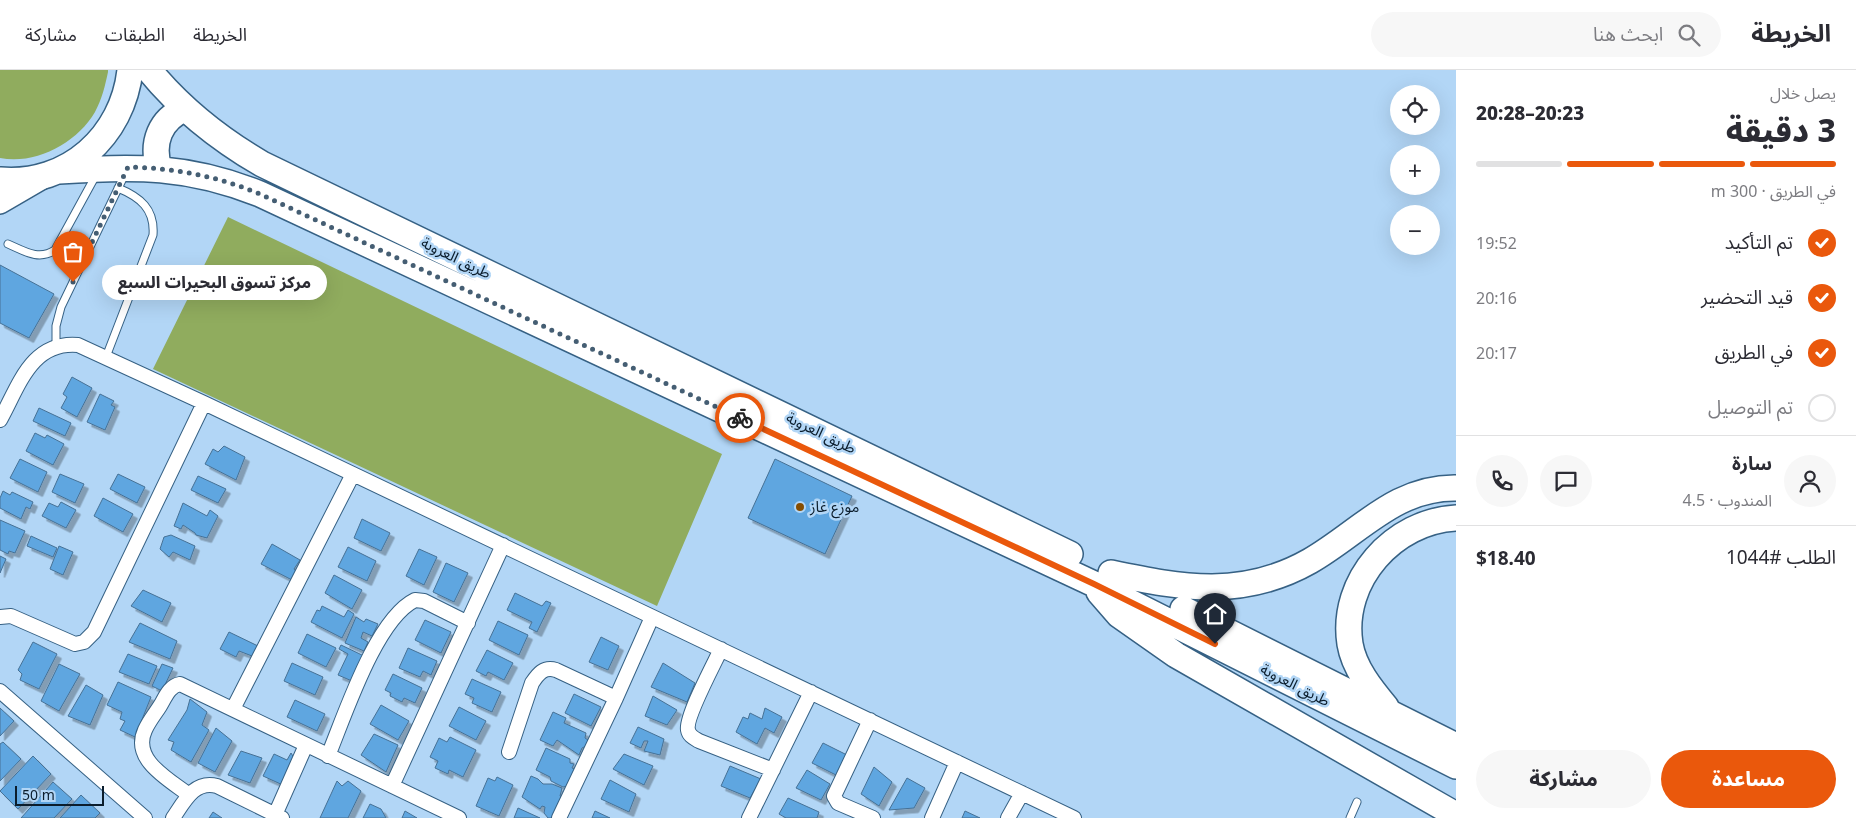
<!DOCTYPE html>
<html lang="ar">
<head>
<meta charset="utf-8">
<style>
  :root { --surface:#fff; --page:#f7f7f7; --text:#2b2b33; --muted:#7c7c81; --line:#e1e1e2; --accent:#ea580c }
  body { margin:0; font-family:"Noto Sans","Noto Sans Arabic",sans-serif; background:var(--page); color:var(--text); direction:rtl; height:100vh; display:flex; flex-direction:column; font-size:19px; white-space:nowrap }
  * { box-sizing:border-box; margin:0 }
  p { font-size:16px; color:var(--muted) }
  .icon { flex:none; width:28px; height:28px; fill:none; stroke:currentColor; stroke-width:2; stroke-linecap:round; stroke-linejoin:round }
  .map { position:relative; flex:1; overflow:hidden; direction:ltr }
  .side { display:flex; flex-direction:column; background:var(--surface); width:400px }
  .side>* { flex:none }
  .controls { position:absolute; left:1390px; top:15px; display:grid; gap:10px }
  .controls a { display:grid; place-items:center; width:50px; height:50px; border-radius:50%; background:var(--surface); box-shadow:0 5px 20px #0002; font-size:25px }
  .scale { position:absolute; left:15px; bottom:12px; width:89px; box-sizing:border-box; padding-left:5px; border:2px solid #0b1d2c; border-top:0; font-size:14px; line-height:18px; white-space:nowrap; color:#0b1d2c; -webkit-text-stroke:4px #b2d6f6; paint-order:stroke }
  .pin { position:absolute; display:grid; place-items:center; width:42px; height:42px; color:#fff; margin:-51px -21px; border-radius:50% 50% 50% 0; rotate:-45deg; box-shadow:0 0 5px #0007 }
  .pin .icon { rotate:45deg }
  .courier { position:absolute; display:grid; place-items:center; width:50px; height:50px; margin:-25px; border:4px solid #ea580c; border-radius:50%; background:#fff; color:#222; box-shadow:0 1px 6px #0007 }
  .bubble { position:absolute; height:35px; border-radius:18px; background:var(--surface); box-shadow:0 5px 20px #0002; font-size:16px; font-weight:800; line-height:35px; text-align:center; direction:rtl }
  .headline em { font-style:normal; font-weight:800 }
  .headline div { display:flex; flex-direction:column-reverse }
  .headline { display:flex; align-items:center; justify-content:space-between; height:85px; padding:0 20px }
  h1 { font-size:32px; font-weight:800; line-height:38px }
  .bar { display:grid; grid-template-columns:repeat(4,1fr); gap:8px 5px; align-content:center; height:60px; padding:0 20px }
  .bar i { height:6px; border-radius:4px; background:var(--line) }
  .bar .current { background:var(--accent) }
  .bar p { grid-column:span 4 }
  .line { display:flex; align-items:center; gap:12px; padding:0 20px; border-top:1px solid var(--line) }
  .line div { flex:1 }
  .round { display:grid; place-items:center; flex:none; width:52px; height:52px; border-radius:26px; background:var(--page) }
  ol { padding:0 20px; list-style:none }
  li { display:flex; align-items:center; gap:15px; height:55px }
  li p { margin-inline-start:auto }
  li .icon { padding:5px; border-radius:50%; background:var(--accent); color:#fff; stroke-width:4 }
  li:last-child { color:var(--muted) }
  li i { width:28px; height:28px; border:2px solid var(--line); border-radius:50% }
  .action { display:flex; gap:10px; margin-top:auto; padding:10px 20px }
  .action a { flex:1; height:58px; border-radius:30px; background:var(--accent); color:#fff; font-size:20px; font-weight:800; line-height:58px; text-align:center }
  .action a+a { background:var(--page); color:var(--text) }
  header { display:flex; align-items:center; gap:30px; box-sizing:border-box; height:70px; padding:0 25px; background:var(--surface); border-bottom:1px solid var(--line) }
  header strong { font-size:24px }
  nav { display:flex; gap:28px; margin-inline-start:auto; font-size:18px }
  .search { width:350px; height:45px; background:var(--page); display:flex; align-items:center; gap:12px; box-sizing:border-box; padding:0 18px; border-radius:28px; color:var(--muted); font-size:19px }
  main { display:flex; flex:1; min-height:0 }
  .map>svg:first-child { display:block }
</style>
</head>
<body>
<header>
<strong>الخريطة</strong>
<div class="search"><svg class="icon" aria-label="search" viewBox="0 0 24 24"><circle cx="10" cy="10" r="6"/><path d="M15 15l6 6"/></svg>ابحث هنا</div>
<nav><a>الخريطة</a><a>الطبقات</a><a>مشاركة</a></nav>
</header>
<main>
<section class="side">
<div class="headline"><div><h1>3 دقيقة</h1><p>يصل خلال</p></div><em>20:23–20:28</em></div>
<div class="bar"><i class="current"></i><i class="current"></i><i class="current"></i><i></i><p>في الطريق · 300 m</p></div>
<ol>
<li><svg class="icon" aria-label="check" viewBox="0 0 24 24"><path d="M5 12l5 5 9-10"/></svg>تم التأكيد<p>19:52</p></li>
<li><svg class="icon" aria-label="check" viewBox="0 0 24 24"><path d="M5 12l5 5 9-10"/></svg>قيد التحضير<p>20:16</p></li>
<li><svg class="icon" aria-label="check" viewBox="0 0 24 24"><path d="M5 12l5 5 9-10"/></svg>في الطريق<p>20:17</p></li>
<li><i></i>تم التوصيل</li>
</ol>
<div class="line" style="height:90px"><a class="round"><svg class="icon" aria-label="person" viewBox="0 0 24 24"><circle cx="12" cy="8" r="4"/><path d="M4 21q1-7 8-7t8 7"/></svg></a><div><b>سارة</b><p>المندوب · 4.5</p></div><a class="round"><svg class="icon" aria-label="chat" viewBox="0 0 24 24"><path d="M4 5h16v11H9l-5 4z"/></svg></a><a class="round"><svg class="icon" aria-label="phone" viewBox="0 0 24 24"><path d="M5 4h4l2 5-3 2q2 4 5 5l2-3 5 2v4C11 20 4 13 5 4z"/></svg></a></div>
<div class="line" style="height:65px"><div>الطلب #1044</div><b>$18.40</b></div>
<div class="action"><a>مساعدة</a><a>مشاركة</a></div>
</section>
<div class="map">
<svg width="1456" height="748" viewBox="0 0 1456 748">
  <defs>
    <filter id="shadow"><feDropShadow dx="4.5" dy="4.5" stdDeviation="0" flood-color="#0004"/></filter>
  </defs>
  <rect width="100%" height="100%" fill="#b2d6f6"/>
  <path fill="#90ac5e" d="M0,0H108V2C105,16 102,29 95,42C77,73 36,95 0,88Z
    M228,147L722,384L657,536L153,299Z"/>
  <path fill="#5fa6e0" stroke="#467195" filter="url(#shadow)" d="M0,195L54,224L29,268L0,253Z
    M72,307L92,318L77,347L61,338L67,327L63,324Z
    M100,324L114,331L111,335L115,337L105,360L87,352Z
    M39,338L71,353L65,366L33,351Z
    M35,363L45,368L47,365L64,374L53,395L26,381Z
    M224,376L245,387L236,410L205,394L213,379L218,382Z
    M20,389L47,402L38,422L10,408Z
    M775,389L852,426L825,484L748,448Z
    M60,404L84,414L75,433L52,422Z
    M118,404L145,417L137,433L110,419Z
    M198,406L226,419L218,433L191,420Z
    M3,421L10,425L12,422L33,432L30,439L26,437L21,449L0,438V428Z
    M103,428L133,444L123,462L94,446Z
    M61,432L76,440L66,458L42,446L49,433L58,437Z
    M183,433L207,446L210,440L218,446L207,468L196,465L195,463L183,455L181,459L174,456Z
    M362,449L390,463L381,481L354,468Z
    M0,450L25,461L15,483L9,481L8,484L0,480Z
    M171,465L195,476L190,490L173,482L169,487L160,479L164,467Z
    M31,466L57,478L53,487L27,476Z
    M272,474L300,490L294,499L299,505L294,511L261,494Z
    M59,476L73,482L63,505L50,499Z
    M348,477L376,491L367,511L338,497Z
    M419,479L437,487L424,515L406,506Z
    M0,486L6,489L0,503Z
    M446,493L468,503L454,532L433,522Z
    M334,505L362,520L352,539L325,523Z
    M143,520L171,533L162,552L131,536Z
    M515,523L542,536L546,531L551,533L537,562L529,558L532,552L507,540Z
    M322,536L344,547L348,540L354,544L342,568L311,552L317,540L320,541Z
    M356,547L364,552L366,549L378,554L372,566L363,562L361,568L368,572L364,581L345,573Z
    M425,550L451,562L441,583L415,570Z
    M498,551L528,565L519,585L489,570Z
    M140,553L177,571L170,589L129,572Z
    M229,562L258,576L252,586L239,581L236,587L220,579Z
    M307,564L336,578L326,597L298,583Z
    M601,567L619,576L608,600L589,592Z
    M33,572L57,584L39,619L20,610L22,604L18,600Z
    M341,575L364,586L352,611L338,605L348,584L339,579Z
    M408,578L437,591L431,605L423,601L420,607L399,598Z
    M487,580L513,593L504,610L488,602L486,606L476,601Z
    M128,584L157,596L149,614L119,602Z
    M292,593L323,607L315,625L284,611Z
    M663,593L695,613L687,632L651,617Z
    M59,594L80,604L59,641L41,631Z
    M162,594L173,598L162,621L152,616Z
    M393,604L422,618L415,633L404,628L402,632L390,626L391,623L385,620Z
    M472,609L501,622L492,642L472,633L474,628L465,624Z
    M118,612L151,627L135,667L120,660L125,651L120,649L122,642L107,635Z
    M86,615L103,625L90,655L68,646Z
    M574,624L601,637L591,656L565,643Z
    M653,626L677,640L667,655L645,646Z
    M190,629L207,642L202,655L209,660L191,692L171,680L174,672L168,670L187,640Z
    M295,630L325,644L317,661L287,647Z
    M381,635L409,651L398,670L370,654Z
    M459,637L486,651L476,670L449,656Z
    M0,638L14,651L0,666Z
    M765,638L782,647L774,663L765,658L757,674L736,662L743,647L748,649L750,643L762,649Z
    M553,642L566,648L564,653L586,663L585,668L588,670L586,676L582,678L579,685L557,670L553,676L540,670Z
    M638,657L664,669L660,685L644,681L648,671H644L641,678L630,673Z
    M216,658L232,671L215,702L198,693Z
    M374,664L398,675L386,702L361,685Z
    M450,667L476,680L463,707L449,700L448,704L435,698L438,691L430,687L439,668L447,672Z
    M3,672L21,689L0,711V674Z
    M823,673L847,685L836,705L812,693Z
    M546,678L570,689V693L574,694L572,698L579,701L572,715L563,717L551,711L550,707L536,700Z
    M241,681L262,688L250,713L228,705Z
    M291,683L296,691L285,716L263,706L274,684L287,690Z
    M624,684L653,696L644,715L613,699Z
    M33,686L51,704L18,739L0,721Z
    M730,696L761,709L750,728L721,716Z
    M874,697L892,712L879,736L861,724Z
    M807,700L830,714L821,730L796,718Z
    M531,706L538,709L543,714H552L562,718L560,726L563,728L556,748H548L544,743L545,737L542,736L540,739L522,727Z
    M497,707L513,715L499,746L476,736L488,708L495,711Z
    M907,708L925,718L914,738L889,740Z
    M610,710L636,724L629,742L601,729Z
    M337,711L342,716L348,711L361,721L348,748H320Z
    M53,712L72,729L54,748H21Z
    M81,725L100,743L95,748H60Z
    M788,728L819,742L817,748H786L779,744Z
    M370,734L381,739L386,748H363Z
    M518,738L540,748H514Z
    M405,741L417,748H402Z
    M595,741L610,748H592Z
    M965,741L980,748H962Z
    M213,742L222,748H209Z"/>
  <g fill="none" stroke-linecap="round" stroke-linejoin="round">
    <g stroke="#366184" stroke-width="9">
      <path id="lane" d="M8,174C24,181 39,191 55,180L96,105
        M56,276V256L61,237L125,104
        M106,287L153,165C155,139 140,127 118,118
        M1350,748L1357,732"/>
    </g>
    <g stroke="#366184" stroke-width="16">
      <path id="street" d="M0,350C19,316 31,271 78,275L204,333L1074,748
        M0,547L11,546L75,574L84,572L94,562L204,333
        M721,579C714,594 685,648 688,660C689,666 694,668 699,671L773,700
        M0,621L145,748
        M233,639L353,404
        M870,650L834,726L838,733L873,748
        M509,682L532,613C538,604 544,596 556,600L616,628
        M328,686C345,645 376,549 415,530L424,531L468,553
        M392,716L503,475
        M189,725C170,710 131,690 145,660C149,651 155,644 160,636C165,628 169,616 180,614L459,748
        M275,745L306,675
        M173,748C184,732 194,710 217,716L282,748
        M559,748L616,628L652,547
        M749,748L811,622
        M932,748L957,692
        M1008,748L1022,723"/>
    </g>
    <g stroke="#366184" stroke-width="24">
      <path id="primary" d="M0,133L43,108"/>
    </g>
    <g stroke="#366184" stroke-width="28">
      <path id="highway" d="M149,0C181,39 219,69 262,94L1070,484
        M159,98C151,73 160,49 185,39
        M59,101C134,96 188,95 260,124L1094,514L1456,696
        M0,110C68,116 123,66 130,0
        M1111,503C1182,518 1243,529 1310,491C1359,463 1395,417 1456,418
        M1099,522L1119,545L1176,585L1456,745
        M1183,539L1456,676
        M1386,637C1371,619 1354,598 1350,574C1340,510 1394,451 1456,448"/>
    </g>
    <use href="#lane" stroke="#fff" stroke-width="7"/>
    <use href="#street" stroke="#fff" stroke-width="14"/>
    <use href="#primary" stroke="#fff" stroke-width="21"/>
    <use href="#highway" stroke="#fff" stroke-width="25"/>
  </g>
  <g fill="none" stroke-linecap="round" stroke-linejoin="round">
    <path stroke="#455e73" stroke-width="5" stroke-dasharray="0 9" d="M73,212L128,97C174,98 217,106 260,124L740,348"/>
    <path stroke="#ea580c" stroke-width="6" d="M740,348L1094,514L1215,574"/>
  </g>
  <circle fill="#854d00" stroke="#b2d6f6" stroke-width="2" cx="800" cy="437" r="5"/>
  <g text-anchor="middle" stroke-width="5" stroke-linejoin="round" paint-order="stroke">
    <g font-size="15" fill="#0b1d2c" stroke="#b2d6f6">
      <text transform="translate(456 188) rotate(26)" y="5">طريق العروبة</text>
      <text transform="translate(821 363) rotate(26)" y="5">طريق العروبة</text>
      <text transform="translate(1295 615) rotate(27)" y="5">طريق العروبة</text>
    </g>
    <g font-size="15" fill="#0b1d2c" stroke="#b2d6f6" text-anchor="start">
      <text x="810" y="442">موزع غاز</text>
    </g>
  </g>
</svg>
<div class="controls">
<a><svg class="icon" aria-label="locate" viewBox="0 0 24 24"><circle cx="12" cy="12" r="6"/><path d="M12 2v4M12 18v4M2 12h4M18 12h4"/></svg></a>
<a>+</a>
<a>−</a>
</div>
<div class="scale">50 m</div>
<div class="pin" style="left:73px;top:212px;background:#ea580c"><svg class="icon" aria-label="bag" viewBox="0 0 24 24"><path d="M5 8h14l-1 12H6zM9 8a3 3 0 0 1 6 0"/></svg></div>
<div class="pin" style="left:1215px;top:574px;background:#1f2937"><svg class="icon" aria-label="home" viewBox="0 0 24 24"><path d="M3 11l9-7 9 7M6 9v11h12V9"/></svg></div>
<div class="courier" style="left:740px;top:348px"><svg class="icon" aria-label="bike" viewBox="0 0 24 24"><circle cx="6" cy="16" r="4"/><circle cx="18" cy="16" r="4"/><path d="M6 16l4-8h5l3 8M10 8l3 8H6M13 5h3"/></svg></div>
<div class="bubble" style="left:102px;top:195px;width:225px">مركز تسوق البحيرات السبع</div>
</div>
</main>
</body>
</html>
